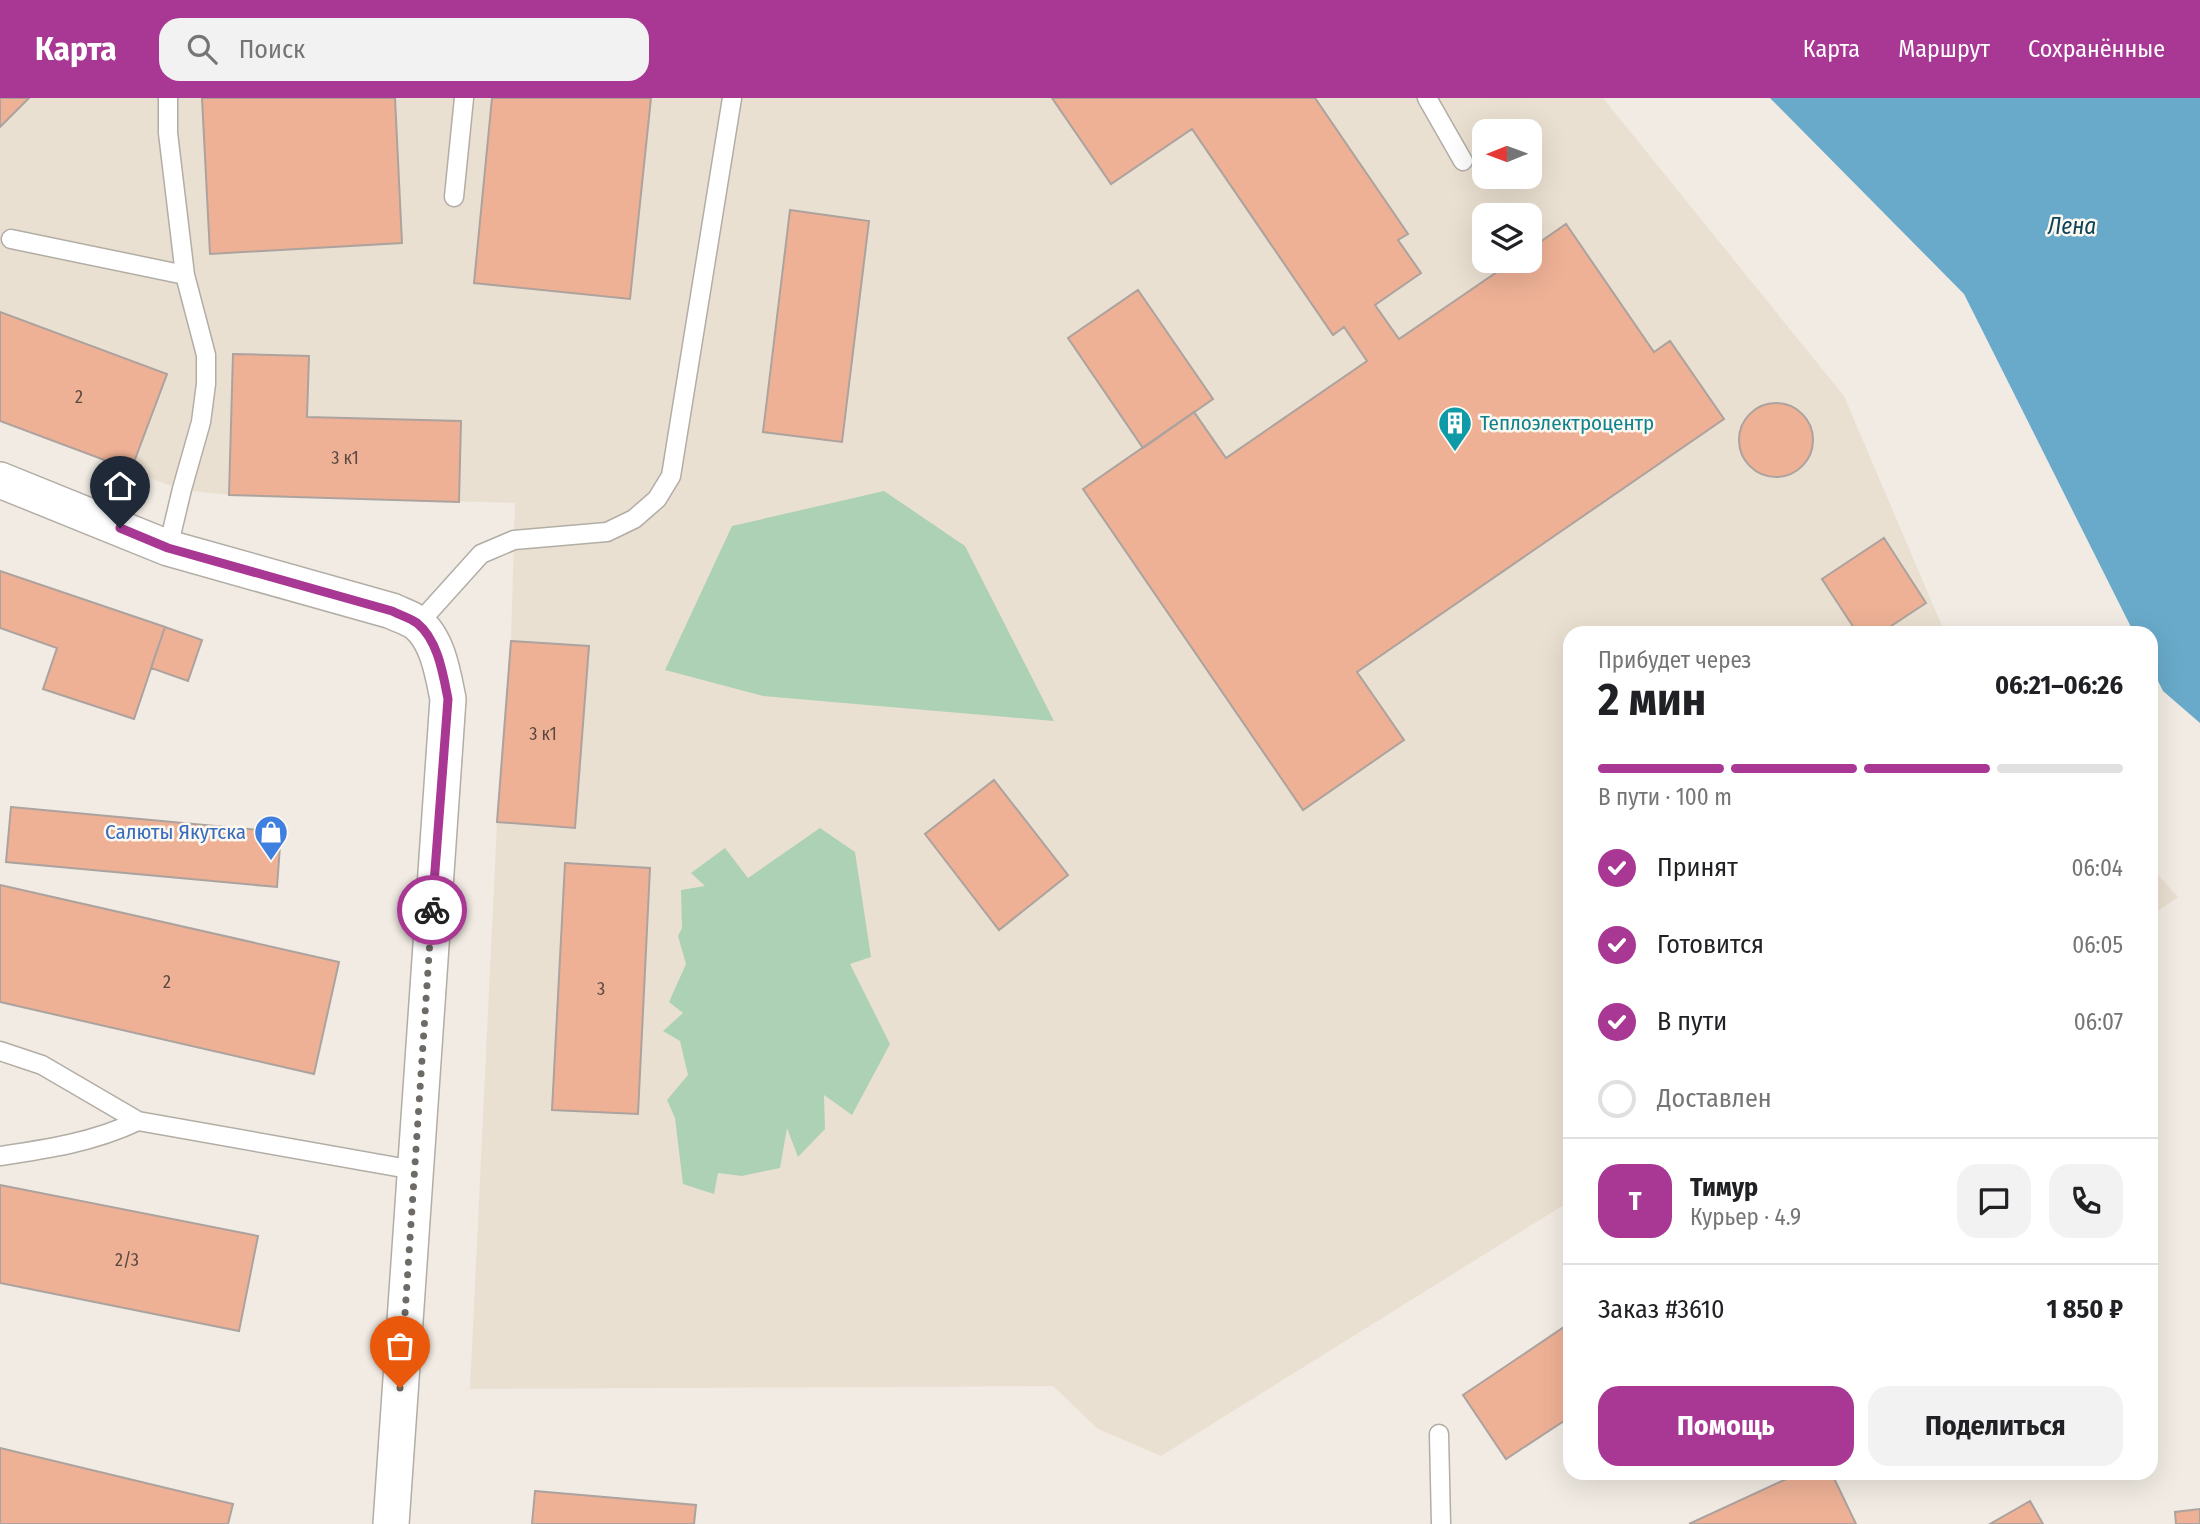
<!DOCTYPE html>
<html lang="ru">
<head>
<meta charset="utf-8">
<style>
  :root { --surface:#fff; --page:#f2f2f2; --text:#202124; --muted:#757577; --line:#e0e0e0; --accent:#a83894 }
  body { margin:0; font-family:"Fira Sans Condensed",sans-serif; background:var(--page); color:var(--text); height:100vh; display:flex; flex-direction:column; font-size:26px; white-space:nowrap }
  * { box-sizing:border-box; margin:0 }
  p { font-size:23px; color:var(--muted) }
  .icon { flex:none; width:38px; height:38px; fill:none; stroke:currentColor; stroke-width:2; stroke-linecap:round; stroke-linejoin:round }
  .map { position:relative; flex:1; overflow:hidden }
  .drawer { position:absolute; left:1563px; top:528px; width:595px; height:854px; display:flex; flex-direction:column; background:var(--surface); border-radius:21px; box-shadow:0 7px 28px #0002 }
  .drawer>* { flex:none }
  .needle { width:46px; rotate:269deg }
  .controls { position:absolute; left:1472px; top:21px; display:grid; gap:14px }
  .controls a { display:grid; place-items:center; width:70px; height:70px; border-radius:14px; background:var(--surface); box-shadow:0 7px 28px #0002; font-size:35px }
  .pin { position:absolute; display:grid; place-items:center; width:60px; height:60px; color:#fff; margin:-72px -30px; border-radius:50% 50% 50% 0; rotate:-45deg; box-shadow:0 0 7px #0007 }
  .pin .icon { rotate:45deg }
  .courier { position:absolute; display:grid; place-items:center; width:70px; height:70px; margin:-35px; border:5px solid #a83894; border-radius:50%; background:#fff; color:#222; box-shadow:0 2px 9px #0007 }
  .summary em { font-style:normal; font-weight:700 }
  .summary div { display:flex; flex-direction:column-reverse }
  .summary { display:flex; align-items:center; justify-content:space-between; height:119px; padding:0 35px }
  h1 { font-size:46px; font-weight:700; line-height:52px }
  .bar { display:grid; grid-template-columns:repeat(4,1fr); gap:10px 7px; align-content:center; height:84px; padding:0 35px }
  .bar i { height:9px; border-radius:5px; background:var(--line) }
  .bar .active { background:var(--accent) }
  .bar p { grid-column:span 4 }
  .line { display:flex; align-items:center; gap:18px; padding:0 35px; border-top:2px solid var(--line) }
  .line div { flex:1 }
  .round { display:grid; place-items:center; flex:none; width:74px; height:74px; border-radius:21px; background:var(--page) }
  ol { padding:0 35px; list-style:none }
  li { display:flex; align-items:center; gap:21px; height:77px }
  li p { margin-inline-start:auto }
  li .icon { padding:7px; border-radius:50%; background:var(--accent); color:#fff; stroke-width:4 }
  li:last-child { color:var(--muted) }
  li i { width:38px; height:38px; border:4px solid var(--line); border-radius:50% }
  .primary-button { display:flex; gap:14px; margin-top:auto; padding:14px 35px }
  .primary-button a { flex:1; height:80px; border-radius:21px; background:var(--accent); color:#fff; font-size:28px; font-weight:700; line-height:80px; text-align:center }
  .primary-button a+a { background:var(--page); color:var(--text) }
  header { display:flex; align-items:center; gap:42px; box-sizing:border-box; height:98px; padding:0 35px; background:var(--accent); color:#fff }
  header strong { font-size:33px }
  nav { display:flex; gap:38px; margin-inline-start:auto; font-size:24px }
  .search { width:490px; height:63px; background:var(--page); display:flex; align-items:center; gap:18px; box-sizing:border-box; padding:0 24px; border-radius:21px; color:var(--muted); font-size:26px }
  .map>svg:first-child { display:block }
</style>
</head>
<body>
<header>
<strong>Карта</strong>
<div class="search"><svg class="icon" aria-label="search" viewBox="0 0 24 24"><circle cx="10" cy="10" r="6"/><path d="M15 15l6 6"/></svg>Поиск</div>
<nav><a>Карта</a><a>Маршрут</a><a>Сохранённые</a></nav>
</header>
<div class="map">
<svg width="2200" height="1426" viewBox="0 0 2200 1426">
  <rect width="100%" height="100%" fill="#f1ebe3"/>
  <path fill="#eae0d1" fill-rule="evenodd" d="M0,0H1603L1844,298L1945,535L1570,536V1103L1161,1358L1098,1331L1053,1288L470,1291L497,725L511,543L515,405L229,397L182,392L0,323ZM1484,33H1530V79H1484ZM1484,117H1530V163H1484Z
    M2151,769L2178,799L2151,818Z"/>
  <path fill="#acd1b5" d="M884,393L965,448L1054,623L763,598L665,572L732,428Z
    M820,730L855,754L871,859L850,866L890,946L852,1017L824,997L825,1031L798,1059L787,1030L780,1070L742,1078L718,1075L714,1096L683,1086L675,1020L667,1002L688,977L680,943L663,933L683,915L669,904L686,866L678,838L682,830L681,792L705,788L691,775L725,750L748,780Z"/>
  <path fill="#69aaca" d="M1770,0H2200V625L2163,593L2151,569V536L2134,535L1964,196Z"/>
  <path fill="#eeb196" stroke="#aca29e" stroke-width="2" d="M0,0H29L0,29Z
    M202,0H395L402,145L210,156Z
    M492,0H651L630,201L474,185Z
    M1052,0H1315L1408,136L1398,142L1421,175L1375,207L1399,241L1513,163H1530V151L1566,126L1654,254L1670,243L1724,321L1357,574L1404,642L1303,712L1083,391L1194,314L1226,360L1367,263L1344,229L1333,237L1192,31L1111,86Z
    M790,112L869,123L842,344L763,334Z
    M1138,192L1213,301L1143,350L1068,240Z
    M0,214L167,276L131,372L0,323Z
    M233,256L309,258L307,319L461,323L459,404L229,397Z
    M1739 342a37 37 0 1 1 74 0a37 37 0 1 1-74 0Z
    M1884,440L1926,505L1879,536H1858L1822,481Z
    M0,473L165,529L134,621L43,591L57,550L0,530Z
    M165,529L202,542L188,583L151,570Z
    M511,543L589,548L575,730L497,724Z
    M994,682L1068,777L999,832L925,736Z
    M11,709L281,734L277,789L6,764Z
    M565,765L650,770L638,1016L552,1012Z
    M0,787L339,864L314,976L0,904Z
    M0,1087L258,1138L239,1233L0,1185Z
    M1570,1225V1319L1506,1361L1463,1297Z
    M0,1350L233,1406L228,1426H0Z
    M1797,1376H1832L1856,1426H1689Z
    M535,1393L696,1407L694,1426H532Z
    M2030,1403L2043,1426H1990Z
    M2200,1411V1426H2176L2175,1414Z"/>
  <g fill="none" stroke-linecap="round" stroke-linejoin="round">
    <g stroke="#b2ada5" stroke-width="21">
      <path id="lane" d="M168,0V35L185,177
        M1427,0L1463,63
        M454,99L464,0
        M11,141L185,177L206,257V286L201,324L182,391L168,450
        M418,526L481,456L514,442L607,434L634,421L657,401L671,378L732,0
        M0,953L42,967L138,1023C94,1044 48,1051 0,1058
        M138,1023L414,1072
        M1439,1336L1441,1426"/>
    </g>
    <g stroke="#b2ada5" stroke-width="38">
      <path id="street" d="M0,382L168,450L392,513C400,517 410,520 417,525C438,542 443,576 448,601L391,1426"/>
    </g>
    <use href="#lane" stroke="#fff" stroke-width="18"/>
    <use href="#street" stroke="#fff" stroke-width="35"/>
  </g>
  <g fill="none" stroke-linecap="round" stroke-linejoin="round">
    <path stroke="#6e6b66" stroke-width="7" stroke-dasharray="0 12.6" d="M400,1290L432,812"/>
    <path stroke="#a83894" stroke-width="9" d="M120,430L168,450L392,513C400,517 410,520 417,525C438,542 443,576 448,601L432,812"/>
  </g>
  <defs>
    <g id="building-pin" transform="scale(1.75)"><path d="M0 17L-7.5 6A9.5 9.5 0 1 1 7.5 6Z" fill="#0f9aa8" stroke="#fef9f0"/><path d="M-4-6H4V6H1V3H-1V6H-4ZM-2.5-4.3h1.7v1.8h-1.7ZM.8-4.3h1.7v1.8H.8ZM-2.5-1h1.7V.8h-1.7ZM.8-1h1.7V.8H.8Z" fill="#fff"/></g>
    <g id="shop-pin" transform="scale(1.75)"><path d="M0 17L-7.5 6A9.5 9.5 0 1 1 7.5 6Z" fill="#3f7fe0" stroke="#fef9f0"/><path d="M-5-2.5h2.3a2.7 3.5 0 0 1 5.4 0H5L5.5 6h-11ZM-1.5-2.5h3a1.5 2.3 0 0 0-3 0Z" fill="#fff"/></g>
  </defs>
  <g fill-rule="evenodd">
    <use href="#building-pin" x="1455" y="325"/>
    <use href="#shop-pin" x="271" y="734"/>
  </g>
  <g text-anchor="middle" stroke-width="5" stroke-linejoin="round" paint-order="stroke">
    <g font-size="18" fill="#5a4940">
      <text x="79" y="305">2</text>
      <text x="345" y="366">3 к1</text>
      <text x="543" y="642">3 к1</text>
      <text x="167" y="890">2</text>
      <text x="601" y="897">3</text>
      <text x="127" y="1168">2/3</text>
    </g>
    <g font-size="21" fill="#0d838f" stroke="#fef9f0" text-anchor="start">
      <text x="1480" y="332">Теплоэлектроцентр</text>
    </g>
    <g font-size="21" fill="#366cbe" stroke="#fef9f0" text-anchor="end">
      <text x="246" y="741">Салюты Якутска</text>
    </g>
    <g font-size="23" font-style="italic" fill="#0b4359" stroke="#fef9f0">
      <text x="2072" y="136">Лена</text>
    </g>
  </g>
</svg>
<div class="controls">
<a><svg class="needle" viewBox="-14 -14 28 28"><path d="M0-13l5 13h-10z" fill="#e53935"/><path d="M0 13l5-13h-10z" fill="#757577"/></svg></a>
<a><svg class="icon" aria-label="layers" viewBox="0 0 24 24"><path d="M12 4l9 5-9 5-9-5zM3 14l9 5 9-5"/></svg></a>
</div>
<div class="pin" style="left:400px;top:1290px;background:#ea580c"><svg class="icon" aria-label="bag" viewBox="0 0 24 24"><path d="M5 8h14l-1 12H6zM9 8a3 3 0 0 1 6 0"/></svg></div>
<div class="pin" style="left:120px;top:430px;background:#1f2937"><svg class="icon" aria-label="home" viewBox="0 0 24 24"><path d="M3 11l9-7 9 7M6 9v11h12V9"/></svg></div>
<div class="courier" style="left:432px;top:812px"><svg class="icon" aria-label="bike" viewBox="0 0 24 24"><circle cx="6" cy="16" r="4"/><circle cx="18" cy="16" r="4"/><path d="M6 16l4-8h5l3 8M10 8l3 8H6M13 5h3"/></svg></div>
<section class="drawer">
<div class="summary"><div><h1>2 мин</h1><p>Прибудет через</p></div><em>06:21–06:26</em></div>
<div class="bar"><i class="active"></i><i class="active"></i><i class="active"></i><i></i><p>В пути · 100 m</p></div>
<ol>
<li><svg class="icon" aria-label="check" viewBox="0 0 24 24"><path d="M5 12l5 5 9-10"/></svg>Принят<p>06:04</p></li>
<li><svg class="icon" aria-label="check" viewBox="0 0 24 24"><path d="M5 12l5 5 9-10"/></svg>Готовится<p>06:05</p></li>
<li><svg class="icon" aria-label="check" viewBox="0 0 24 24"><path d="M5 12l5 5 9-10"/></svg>В пути<p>06:07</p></li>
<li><i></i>Доставлен</li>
</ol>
<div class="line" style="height:126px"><b class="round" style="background:var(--accent);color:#fff">Т</b><div><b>Тимур</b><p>Курьер · 4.9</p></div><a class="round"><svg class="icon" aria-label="chat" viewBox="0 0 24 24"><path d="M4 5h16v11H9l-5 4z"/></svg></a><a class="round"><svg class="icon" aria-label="phone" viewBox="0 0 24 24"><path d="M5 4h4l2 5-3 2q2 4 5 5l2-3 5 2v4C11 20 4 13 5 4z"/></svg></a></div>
<div class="line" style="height:91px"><div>Заказ #3610</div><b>1 850 ₽</b></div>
<div class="primary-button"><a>Помощь</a><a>Поделиться</a></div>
</section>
</div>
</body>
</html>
